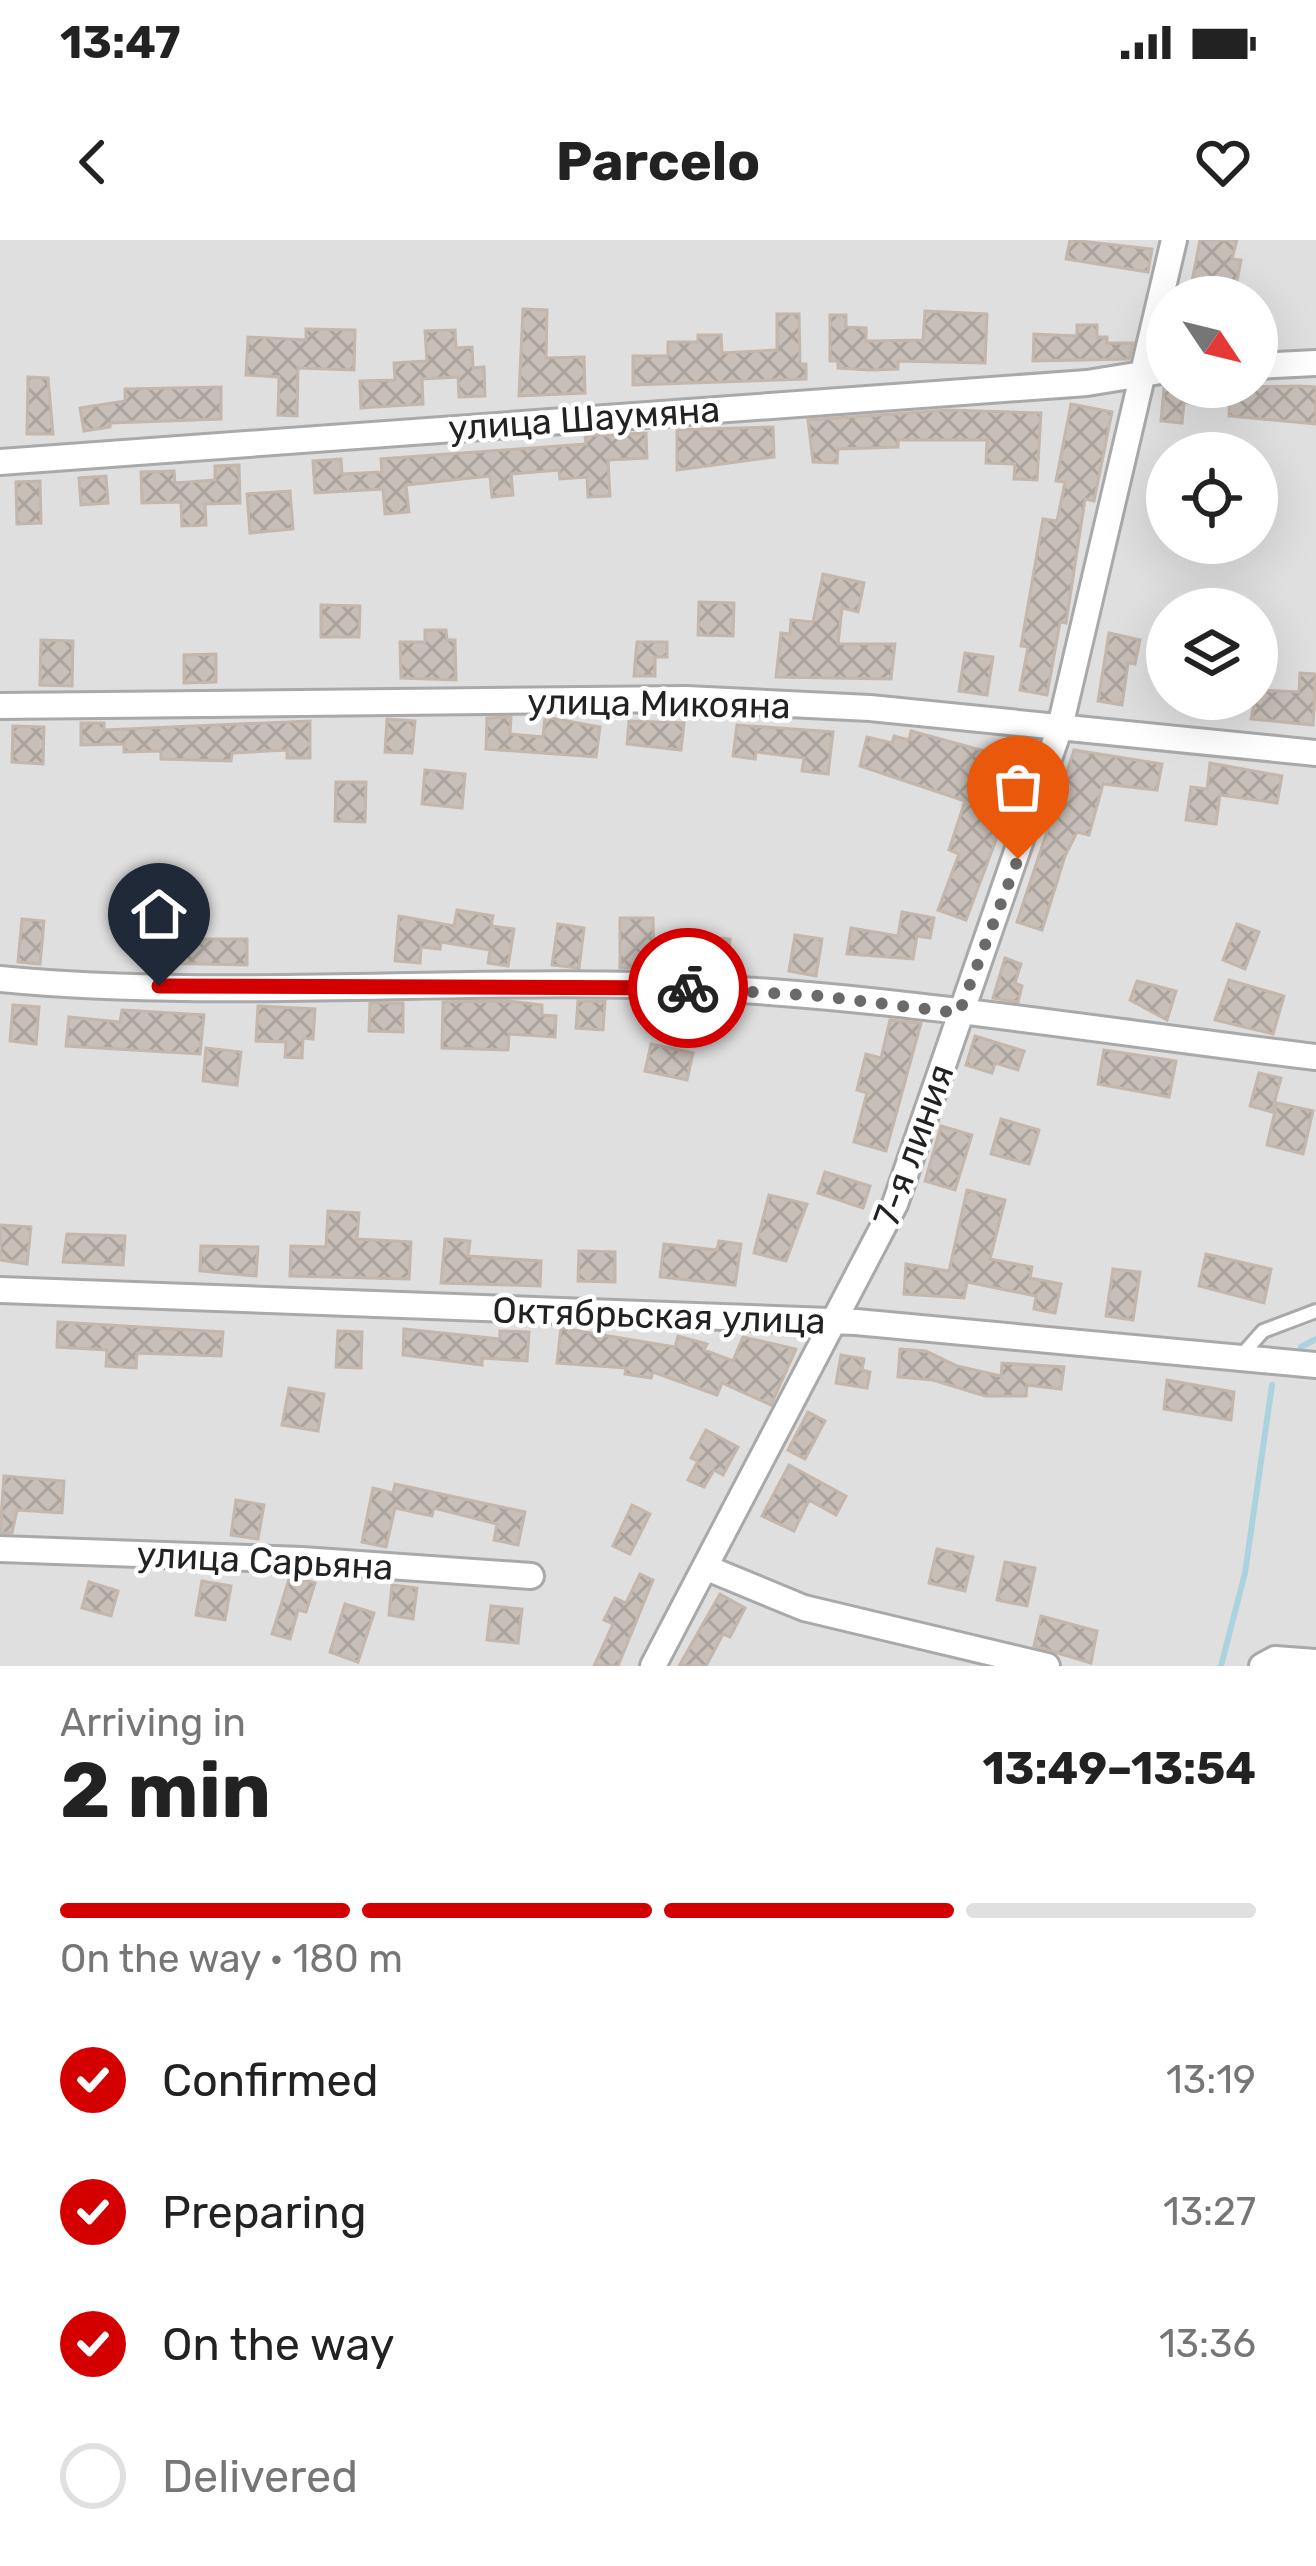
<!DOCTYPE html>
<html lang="en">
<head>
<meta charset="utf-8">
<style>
  :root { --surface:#fff; --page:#f2f2f2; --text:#222; --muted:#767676; --line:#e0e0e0; --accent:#d40000 }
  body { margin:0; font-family:Rubik,sans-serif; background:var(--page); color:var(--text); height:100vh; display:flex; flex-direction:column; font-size:45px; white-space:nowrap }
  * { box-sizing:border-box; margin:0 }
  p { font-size:39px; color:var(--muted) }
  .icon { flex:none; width:66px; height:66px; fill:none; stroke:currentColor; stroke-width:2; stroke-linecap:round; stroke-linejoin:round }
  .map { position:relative; height:1426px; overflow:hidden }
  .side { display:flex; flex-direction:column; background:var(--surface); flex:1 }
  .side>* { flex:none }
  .needle { width:78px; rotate:125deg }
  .controls { position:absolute; left:1146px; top:36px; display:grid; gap:24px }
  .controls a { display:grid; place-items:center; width:132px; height:132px; border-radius:50%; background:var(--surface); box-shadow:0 12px 48px #0002; font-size:60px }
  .pin { position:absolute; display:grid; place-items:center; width:102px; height:102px; color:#fff; margin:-123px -51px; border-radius:50% 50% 50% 0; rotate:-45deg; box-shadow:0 0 12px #0007 }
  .pin .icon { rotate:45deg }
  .courier { position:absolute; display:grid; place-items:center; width:120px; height:120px; margin:-60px; border:9px solid #d40000; border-radius:50%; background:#fff; color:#222; box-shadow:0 3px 15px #0007 }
  .summary em { font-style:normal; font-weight:700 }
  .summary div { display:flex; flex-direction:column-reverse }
  .summary { display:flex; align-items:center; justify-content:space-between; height:204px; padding:0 60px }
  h1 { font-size:78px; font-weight:700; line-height:90px }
  .bar { display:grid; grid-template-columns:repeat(4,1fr); gap:18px 12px; align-content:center; height:144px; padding:0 60px }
  .bar i { height:15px; border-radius:9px; background:var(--line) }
  .bar .on { background:var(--accent) }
  .bar p { grid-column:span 4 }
  ol { padding:0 60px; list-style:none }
  li { display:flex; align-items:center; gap:36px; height:132px }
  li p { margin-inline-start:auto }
  li .icon { padding:12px; border-radius:50%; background:var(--accent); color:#fff; stroke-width:4 }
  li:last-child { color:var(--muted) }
  li i { width:66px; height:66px; border:6px solid var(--line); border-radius:50% }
  .status { display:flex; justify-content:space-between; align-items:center; height:84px; padding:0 60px; background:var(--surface); direction:ltr }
  .status svg { height:33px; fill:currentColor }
  header { display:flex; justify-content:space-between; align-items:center; height:156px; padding:0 60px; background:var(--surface); font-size:54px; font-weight:700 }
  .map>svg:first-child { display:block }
</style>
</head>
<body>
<div class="status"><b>13:47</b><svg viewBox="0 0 49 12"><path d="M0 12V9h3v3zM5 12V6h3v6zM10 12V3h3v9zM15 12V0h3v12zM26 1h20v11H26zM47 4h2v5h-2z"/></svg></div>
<header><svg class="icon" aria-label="back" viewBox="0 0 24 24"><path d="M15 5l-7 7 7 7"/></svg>Parcelo<svg class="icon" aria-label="heart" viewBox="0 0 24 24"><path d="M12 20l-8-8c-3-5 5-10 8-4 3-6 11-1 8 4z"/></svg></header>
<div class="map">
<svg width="1316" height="1426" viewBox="0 0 1316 1426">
  <defs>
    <pattern id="building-cross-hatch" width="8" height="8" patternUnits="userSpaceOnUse" patternTransform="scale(3)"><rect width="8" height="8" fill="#c7bfb8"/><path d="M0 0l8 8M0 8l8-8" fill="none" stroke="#aba49e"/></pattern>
  </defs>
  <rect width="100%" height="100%" fill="#f2efe9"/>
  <path fill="#e0dfdf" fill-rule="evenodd" d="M0,0H1316V1426H0ZM1167,57H1257V147H1167ZM1167,213H1257V303H1167ZM1167,369H1257V459H1167Z"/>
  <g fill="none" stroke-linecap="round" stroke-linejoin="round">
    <path stroke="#aad3df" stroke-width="6" d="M1301,1107L1316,1099
      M1221,1426L1245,1333L1272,1145"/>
  </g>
  <path fill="url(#building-cross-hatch)" stroke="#c4b6ab" stroke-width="3" d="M1070,0L1152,9L1148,32L1066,19Z
    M1200,0H1237L1232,19L1241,20L1234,57H1189Z
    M523,69L547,70L546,118L584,117L585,153L519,156Z
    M925,71L987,74L985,123L898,121V129L871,130L838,128V121H830V75H846V87L866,88V101L923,100Z
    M777,74H799L800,124H806V139L633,145V116H668V102H698V95H721L722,113L777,110Z
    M1077,85H1097V97H1107V103H1133L1129,119L1033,121L1034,94L1077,96Z
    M306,89L355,90L354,130L298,128L297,176L278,175L279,137L246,135L248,97L306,100Z
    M455,90L456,108L472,107L473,128L484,127L485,156L459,157L458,137L422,139L423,164L361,168L360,141L395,140L394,123L427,121L425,91Z
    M28,137L48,138L53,194H27Z
    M1301,146L1316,147V184L1229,176L1230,147Z
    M221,147V179L110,183V187L84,191L80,168L125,161V149Z
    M1164,147L1196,149L1195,164L1184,162L1182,183L1161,181Z
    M1071,164L1112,172L1094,261L1085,259L1066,383L1060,382L1047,455L1020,450L1028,407L1021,406L1043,279L1057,281L1065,242L1056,241Z
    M949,170L1041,173L1037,240L1014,239L1015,224L986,223L987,200H898V207L838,209L837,223L813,222L808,180Z
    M773,187L774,217L677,230V190Z
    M646,193L647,218L608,220L610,256L588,257L587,237L560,239L559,230L511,234L513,255L492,257L490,236L406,245L409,272L385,274L383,249L315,253L313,221L341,219L342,234L382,232L381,219L586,204L585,196Z
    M239,225L240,263L205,264L206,285L182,286L181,262L142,263L141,232L174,231L175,243L215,240V226Z
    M106,236L108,263L81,265L79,238Z
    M40,241L41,283L17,284L16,242Z
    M290,251L293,289L250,293L247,254Z
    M823,334L864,343L858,372L842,368L838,404H895L891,439L776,437L781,393L790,394L791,380L813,382Z
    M699,362L734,363L733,396L698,395Z
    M321,365L360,366L359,397H321Z
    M425,390H446L447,400H455L456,440L401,438L400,402H425Z
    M1109,393L1140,400L1135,424L1128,423L1122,465L1098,461Z
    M41,400L73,401L72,446L40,445Z
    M637,402H667V417H655V436H634Z
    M965,413L993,417L987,455L959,451Z
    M216,414V442L184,443V415Z
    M1300,433L1316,434L1313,485L1251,479L1257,450L1299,452Z
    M511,477L510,494L543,497L545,477L600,487L596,517L486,509L487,478Z
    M387,479L415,481L412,513L385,512Z
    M310,481V518H287V510L232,513L231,521L161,519V511L124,512V504L81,505V483H104V490Z
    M629,481L684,483L681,510L627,504Z
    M737,485L833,492L828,534L802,531L804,518L756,512L755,519L733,516Z
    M13,486L44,487L43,524L12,522Z
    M911,491L1025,522L966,680L938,670L959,614L949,610L965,561L860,526L867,497L892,503L894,496L909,500Z
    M1074,510L1162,524L1157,550L1103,544L1089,595L1077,592L1065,616L1042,690L1017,682Z
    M1210,523L1282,536L1277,563L1220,555L1216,584L1186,580L1191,547L1207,549Z
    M425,530L465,534L462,568L422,564Z
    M336,542H366L365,582L335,581Z
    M159,668H183L182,699H247V725L159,723Z
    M457,670L493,676L491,686L514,689L508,726L488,723L490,710L441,702L440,709L421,707L420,723L395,721L399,676L454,686Z
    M902,672L934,678L930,698L917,696L913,719L847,714L851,688L898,696Z
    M620,678H653L654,727L620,728Z
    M22,679L44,681L40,724L18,722Z
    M558,684L584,688L579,728L552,725Z
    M1237,684L1259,692L1245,729L1223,720Z
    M795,695L822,699L816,736L789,731Z
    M699,696L730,699L727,729L696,726Z
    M1005,718L1021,724L1015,743L1022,746L1018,762L993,758Z
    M1229,740L1284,756L1273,794L1215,780Z
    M1137,741L1176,751L1167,780L1130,760Z
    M509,761L542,765V775L556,776L555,797L509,794L508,810L442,808L443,762Z
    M578,761H605L603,790L576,788Z
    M370,763H403V792L369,791Z
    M13,765L39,767L36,804L10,801Z
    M258,766L315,769L313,799L303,798L302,818L285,817L286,802L256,801Z
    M122,770L204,775L200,814L66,806L69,777L120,782Z
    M890,780L921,783L886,911L854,902L867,853L857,850L866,814L881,818Z
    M975,796L1024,811L1018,830L995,823L992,833L966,825Z
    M651,804L693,813L687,840L645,831Z
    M206,808L241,812L237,845L203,841Z
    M1104,810L1176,821L1169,857L1098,844Z
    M1259,833L1281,838L1272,872L1250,866Z
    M1277,863L1313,871L1303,914L1267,905Z
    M1001,879L1039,890L1029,924L991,914Z
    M941,886L972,895L955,950L925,941Z
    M825,932L870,946L863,968L818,953Z
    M967,950L1005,960L990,1019L1032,1027L1030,1038L1061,1044L1055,1073L1034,1069L1036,1056L967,1042L964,1058L904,1054L906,1024L949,1031Z
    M769,955L807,964L786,1021L754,1013Z
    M328,971L359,973L357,999L411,1002L409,1039L290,1036L291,1006L326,1007Z
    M0,985L31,987L27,1024L0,1020Z
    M67,994L125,996L123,1025L63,1022Z
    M445,999L470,1001L468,1016L541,1021L540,1046L441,1043Z
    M719,1001L741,1004L735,1045L660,1037L664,1004L717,1010Z
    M201,1006L258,1007L256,1036L200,1031Z
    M579,1011L615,1012V1042L578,1041Z
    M1206,1014L1271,1029L1264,1063L1199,1046Z
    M1113,1029L1140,1032L1133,1080L1106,1076Z
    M58,1082L223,1092L221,1116L137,1113L136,1128L106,1126L107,1110L57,1107Z
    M561,1088L675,1107L678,1096L707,1104L704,1110L733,1121L743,1097L796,1109L771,1165L722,1143L717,1155L653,1132L651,1138L625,1134L626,1128L557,1123Z
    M404,1089L500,1099V1091L529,1092L527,1121L482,1118V1125L403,1115Z
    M338,1091L362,1092L361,1128L336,1127Z
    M900,1109L926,1111L957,1126L1001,1136L1002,1123L1064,1127L1061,1149L1027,1145L1026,1156H985L933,1140L898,1137Z
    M841,1115L864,1119L862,1130L870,1132L867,1148L836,1143Z
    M1167,1140L1234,1152L1231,1180L1164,1169Z
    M289,1148L324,1154L318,1191L282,1185Z
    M808,1172L825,1181L805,1219L788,1210Z
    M706,1190L738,1207L723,1235L714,1230L704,1247L688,1240L698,1221L691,1218Z
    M789,1225L846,1256L836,1275L809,1260L794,1291L762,1276Z
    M4,1236L64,1241L62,1273L17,1270L12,1293H0Z
    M395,1244L525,1272L518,1305L494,1300L497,1284L434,1268L432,1276L395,1268L386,1307L362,1302L373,1248L393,1253Z
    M236,1260L264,1265L258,1299L231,1295Z
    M632,1265L650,1274L630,1314L613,1306Z
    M937,1309L973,1317L965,1351L929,1343Z
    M1005,1322L1035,1328L1027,1366L997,1360Z
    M640,1334L653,1340L618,1426H594L613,1384L604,1380L615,1358L626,1363Z
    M290,1336L315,1343L306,1372L298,1370L290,1399L272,1394Z
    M202,1341L231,1346L225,1380L196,1375Z
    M89,1342L118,1351L111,1376L82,1368Z
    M392,1345L417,1348L413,1379L389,1375Z
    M720,1354L745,1368L730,1397L723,1394L706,1426H679Z
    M345,1364L374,1373L358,1422L330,1412Z
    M491,1366L522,1369L518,1403L487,1400Z
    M1041,1376L1097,1391L1091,1423L1034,1406Z"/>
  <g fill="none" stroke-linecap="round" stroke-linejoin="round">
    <g stroke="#a9a9a9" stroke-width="18">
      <path id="lane" d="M1239,1118L1263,1091L1316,1071"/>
    </g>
    <g stroke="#a9a9a9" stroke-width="30">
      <path id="street" d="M1257,126L1316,123
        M0,222L1087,143L1167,130
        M0,466L686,459L870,468L1316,513
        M0,739C211,759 426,740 637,745C864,751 1091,790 1316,817
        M0,1050L856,1082L1316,1125
        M0,1309L302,1320L531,1336
        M707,1328L804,1368L1047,1426
        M653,1426L895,964L1060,487L1174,0
        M1262,1426L1275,1419L1316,1422"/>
    </g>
    <use href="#lane" stroke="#fff" stroke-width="12"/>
    <use href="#street" stroke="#fff" stroke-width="24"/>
  </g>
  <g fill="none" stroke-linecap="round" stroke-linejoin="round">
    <path stroke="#6b6a68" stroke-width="12" stroke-dasharray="0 21.6" d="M688,748L820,756L959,773L1018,619"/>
    <path stroke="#d40000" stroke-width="15" d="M159,746L688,748"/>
  </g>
  <g text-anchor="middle" stroke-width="9" stroke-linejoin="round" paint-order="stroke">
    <g font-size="36" fill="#222" stroke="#fff">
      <text transform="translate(584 178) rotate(-4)" y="13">улица Шаумяна</text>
      <text transform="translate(659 463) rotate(1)" y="13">улица Микояна</text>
      <text transform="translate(913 905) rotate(-70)" y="13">7-я линия</text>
      <text transform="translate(659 1075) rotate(2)" y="13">Октябрьская улица</text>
      <text transform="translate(265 1320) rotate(3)" y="13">улица Сарьяна</text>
    </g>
  </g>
</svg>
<div class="controls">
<a><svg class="needle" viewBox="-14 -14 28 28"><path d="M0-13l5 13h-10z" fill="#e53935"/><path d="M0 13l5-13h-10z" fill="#767676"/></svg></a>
<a><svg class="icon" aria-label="locate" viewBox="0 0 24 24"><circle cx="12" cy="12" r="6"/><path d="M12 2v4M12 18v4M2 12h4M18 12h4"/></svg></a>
<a><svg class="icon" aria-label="layers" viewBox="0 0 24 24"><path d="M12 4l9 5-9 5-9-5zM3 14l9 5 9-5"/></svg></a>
</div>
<div class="pin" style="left:1018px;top:619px;background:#ea580c"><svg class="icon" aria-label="bag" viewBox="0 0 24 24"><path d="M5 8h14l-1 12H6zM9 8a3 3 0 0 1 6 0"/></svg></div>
<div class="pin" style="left:159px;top:746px;background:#1f2937"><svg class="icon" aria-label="home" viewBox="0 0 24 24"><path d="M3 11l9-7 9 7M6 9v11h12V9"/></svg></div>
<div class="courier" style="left:688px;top:748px"><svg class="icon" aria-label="bike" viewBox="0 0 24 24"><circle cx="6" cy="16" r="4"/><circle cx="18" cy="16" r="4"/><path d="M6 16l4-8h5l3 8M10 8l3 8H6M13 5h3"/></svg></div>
</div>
<section class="side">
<div class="summary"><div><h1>2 min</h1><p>Arriving in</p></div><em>13:49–13:54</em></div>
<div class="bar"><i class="on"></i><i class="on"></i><i class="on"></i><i></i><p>On the way · 180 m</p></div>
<ol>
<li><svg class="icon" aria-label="check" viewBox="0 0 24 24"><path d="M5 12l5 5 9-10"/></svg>Confirmed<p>13:19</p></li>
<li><svg class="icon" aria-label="check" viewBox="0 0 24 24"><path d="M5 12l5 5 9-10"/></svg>Preparing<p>13:27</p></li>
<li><svg class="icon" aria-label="check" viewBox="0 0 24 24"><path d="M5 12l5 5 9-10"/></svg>On the way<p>13:36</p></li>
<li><i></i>Delivered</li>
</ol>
</section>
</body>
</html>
